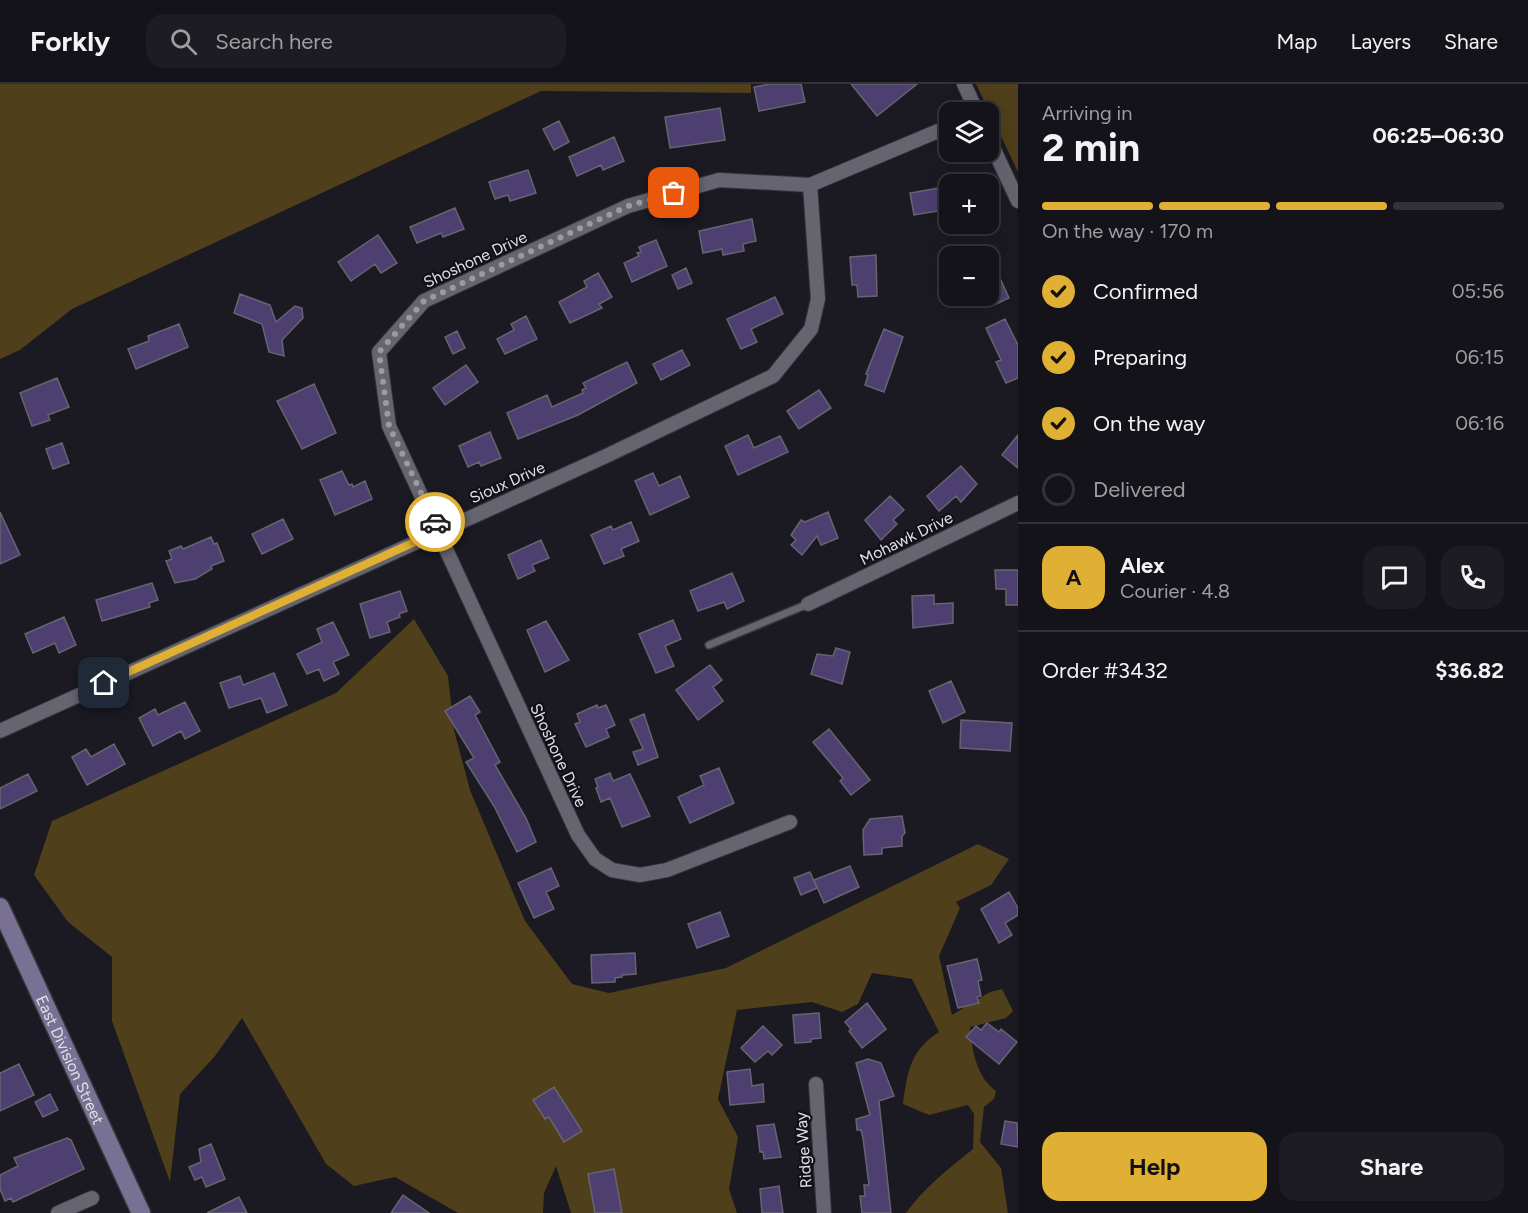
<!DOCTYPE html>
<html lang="en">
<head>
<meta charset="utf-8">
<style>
  :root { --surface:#14131a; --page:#1d1c23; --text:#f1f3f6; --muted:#9d9ea2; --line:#333239; --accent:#e0b034 }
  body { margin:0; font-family:Figtree,sans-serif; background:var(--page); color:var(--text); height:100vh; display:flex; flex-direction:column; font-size:22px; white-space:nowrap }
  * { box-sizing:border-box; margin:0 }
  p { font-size:20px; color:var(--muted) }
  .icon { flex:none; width:33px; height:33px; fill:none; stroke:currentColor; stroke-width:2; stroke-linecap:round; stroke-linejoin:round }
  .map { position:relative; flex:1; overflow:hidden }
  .drawer { display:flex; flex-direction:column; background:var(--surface); width:510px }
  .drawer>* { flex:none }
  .fabs { position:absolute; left:939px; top:18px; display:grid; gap:12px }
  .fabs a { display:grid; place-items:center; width:60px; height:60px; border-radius:12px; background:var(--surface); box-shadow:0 6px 24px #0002,0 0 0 2px var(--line); font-size:30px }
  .pin { position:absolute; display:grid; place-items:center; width:51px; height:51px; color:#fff; margin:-26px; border-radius:12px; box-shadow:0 3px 9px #0006 }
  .courier { position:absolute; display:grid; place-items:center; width:60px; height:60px; margin:-30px; border:4px solid #e0b034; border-radius:50%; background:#fff; color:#222; box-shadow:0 2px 8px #0007 }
  .summary em { font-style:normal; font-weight:700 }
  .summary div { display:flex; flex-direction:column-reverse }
  .summary { display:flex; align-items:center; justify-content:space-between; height:102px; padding:0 24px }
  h1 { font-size:39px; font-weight:700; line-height:45px }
  .bar { display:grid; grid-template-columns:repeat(4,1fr); gap:9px 6px; align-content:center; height:72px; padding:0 24px }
  .bar i { height:8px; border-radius:4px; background:var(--line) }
  .bar .selected { background:var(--accent) }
  .bar p { grid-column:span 4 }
  .line { display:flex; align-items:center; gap:15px; padding:0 24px; border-top:2px solid var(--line) }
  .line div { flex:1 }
  .round { display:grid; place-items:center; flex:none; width:63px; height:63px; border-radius:18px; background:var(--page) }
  ol { padding:0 24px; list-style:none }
  li { display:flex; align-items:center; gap:18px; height:66px }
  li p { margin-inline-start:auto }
  li .icon { padding:6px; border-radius:50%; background:var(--accent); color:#111; stroke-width:4 }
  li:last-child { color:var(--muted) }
  li i { width:33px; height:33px; border:3px solid var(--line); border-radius:50% }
  .primary-button { display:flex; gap:12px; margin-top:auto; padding:12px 24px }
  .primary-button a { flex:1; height:69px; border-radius:18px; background:var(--accent); color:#111; font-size:24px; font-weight:700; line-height:69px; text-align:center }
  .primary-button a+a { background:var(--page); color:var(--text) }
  header { display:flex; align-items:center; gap:36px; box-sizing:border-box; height:84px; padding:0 30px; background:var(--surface); border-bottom:2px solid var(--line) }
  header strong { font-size:28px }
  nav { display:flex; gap:33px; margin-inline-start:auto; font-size:21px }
  .search { width:420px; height:54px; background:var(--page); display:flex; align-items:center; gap:15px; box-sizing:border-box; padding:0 21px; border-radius:18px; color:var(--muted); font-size:22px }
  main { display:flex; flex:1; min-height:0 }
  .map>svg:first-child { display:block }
</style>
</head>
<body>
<header>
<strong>Forkly</strong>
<div class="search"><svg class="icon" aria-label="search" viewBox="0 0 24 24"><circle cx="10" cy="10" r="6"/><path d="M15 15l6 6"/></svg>Search here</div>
<nav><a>Map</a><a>Layers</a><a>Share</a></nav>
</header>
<main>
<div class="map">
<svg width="1018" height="1129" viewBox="0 0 1018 1129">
  <rect width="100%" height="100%" fill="#1b1922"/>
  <path fill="#4f3f1a" d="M0,0H751V9L541,7L72,225L20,266L0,275Z
    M976,0H1018V88Z
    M414,535L448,592L454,646L470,706L525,837L572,900L609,909L726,884L978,760L1009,775L991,801L956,818L960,824L939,872L952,931L990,908L1002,905L1013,927L1006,934L970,943C972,966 976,992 996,1007L994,1015L984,1023L980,1058L1001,1084L1008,1129H906C927,1101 946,1087 973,1065L974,1030L968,1021L929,1031L903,1020C907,989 910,966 939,948L912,895L872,889L858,920L842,928L812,918L737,926L718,1015L738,1053L729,1105L737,1129H571L556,1082L544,1109L543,1129H458L395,1093L354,1102L326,1080L242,934L215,972L180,1010L170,1098L112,937V873L68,838L34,791L52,737L336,609Z"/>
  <path fill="#4d4070" stroke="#666470" stroke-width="1.5" d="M770,0H801L805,18L759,27L754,3Z
    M851,0H917L877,32Z
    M720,24L725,56L670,64L665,33Z
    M559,37L569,58L554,66L543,45Z
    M614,53L624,77L603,86L601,81L577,92L569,73Z
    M528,86L536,109L510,117L508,111L495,115L489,98Z
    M950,102V125L914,131L910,109Z
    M455,124L464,145L443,153L441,149L417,159L410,143Z
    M752,135L756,157L743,160L744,167L723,171L722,165L703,169L699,147Z
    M378,151L397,179L381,189L375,180L351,197L338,178Z
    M656,156L667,182L632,198L624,179L639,172L637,169L641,168L639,163Z
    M988,168L1009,214L992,222L988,216Z
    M876,171L877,212L858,213L857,201H852L850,173Z
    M686,184L692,199L678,205L672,191Z
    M598,189L612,213L599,220L602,224L570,239L559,218L587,203L584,197Z
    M240,210L270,221L276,238L295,222L302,224L303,234L282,256L284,272L269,268L262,240L234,229Z
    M775,213L783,230L751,245L757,258L741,265L727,235Z
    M526,232L537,255L505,270L497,255L514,246L511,240Z
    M1005,235L1018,261V294L1006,299L996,278L1001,276L986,244Z
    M179,240L188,263L136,285L128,265L149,257L148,252Z
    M884,245L903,253L884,308L865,301L868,291L866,290Z
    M457,247L465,264L453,270L445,253Z
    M682,266L690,281L661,296L653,280Z
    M627,278L637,299L578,331L518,355L507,329L547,311L552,323L583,309L582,306L586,304L583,299Z
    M466,281L478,298L445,321L433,304Z
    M57,294L69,323L48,331L50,336L32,342L20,309Z
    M314,300L336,349L302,365L277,317Z
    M819,306L831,324L799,345L787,327Z
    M490,348L501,374L481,382L479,378L468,383L459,362Z
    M748,351L754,364L780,352L788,368L738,391L725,362Z
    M1018,351V384L1002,371Z
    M62,359L69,379L53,385L46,365Z
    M961,382L977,400L961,418L956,412L939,427L927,412Z
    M342,387L349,401L352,400L353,403L365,397L372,415L335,431L320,396Z
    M653,389L659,402L680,392L689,413L650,431L635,397Z
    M890,412L904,426L893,436L897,440L881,456L865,436Z
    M0,428L20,471L0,480Z
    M828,428L838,454L821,461L817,452L802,471L791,461L796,456L791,451L801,436L805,438Z
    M283,435L293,455L262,470L252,450Z
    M631,438L639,457L621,465L624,472L604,480L591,451L611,442L613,446Z
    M211,453L214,460L217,459L224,477L211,482L212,485L195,495L175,499L166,477L172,475L169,467L181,462L183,465Z
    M541,456L549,474L532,481L535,487L518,495L508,471Z
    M995,486H1018V521H1006V505H996Z
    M732,489L744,517L727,525L724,518L698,527L690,507Z
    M152,499L158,516L149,519L150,523L102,537L96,516Z
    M400,507L407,527L399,530L400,533L387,538L390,548L370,554L360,520Z
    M934,511V520L953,519V539L913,544L912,512Z
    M64,533L76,561L59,569L55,559L33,569L25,550Z
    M673,536L681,555L665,562L674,582L656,589L639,550Z
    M546,537L569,576L545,588L527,546Z
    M333,538L349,571L333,578L339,590L324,597L319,585L307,590L297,570L322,558L317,545Z
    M836,564L850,568L842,600L811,590L817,570L833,572Z
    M710,581L722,596L713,603L723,617L698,636L676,606Z
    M274,589L287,621L267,629L261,614L229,624L220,599L240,592L243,601Z
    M951,597L965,628L943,639L929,607Z
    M470,612L480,628L475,631L500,678L495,681L526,734L536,758L517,768L494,722L466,678L474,674L445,627Z
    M185,618L200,647L185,655L181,647L153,662L139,634L155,625L158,631Z
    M597,621L598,624L606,621L615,641L606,645L609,653L586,663L575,640L580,638L577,630Z
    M644,630L658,673L638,681L633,668L643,665L630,636Z
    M961,636L1012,639L1010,667L960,664Z
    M829,645L870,696L851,711L840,697L843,694L813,658Z
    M114,660L125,680L87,701L72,673L86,665L91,673Z
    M719,684L734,719L690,739L678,713L704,701L700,692Z
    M610,689L613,697L630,690L650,732L622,743L610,714L601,718L596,704L598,703L595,695Z
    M28,690L37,707L0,725V704Z
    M902,732L905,749L902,752V762L882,764V770L864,771L863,746L870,735Z
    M850,782L859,803L824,819L814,796Z
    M551,784L559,802L546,808L554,825L534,834L518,799Z
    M810,788L817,804L801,811L794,794Z
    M1009,808L1018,824V831L1005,839L1012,851L999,859L981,825Z
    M720,828L729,852L697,864L688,840Z
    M635,869L636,890L622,891V893L615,894V898L592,899L591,871Z
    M977,875L982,896L978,897L981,912L977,913L979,919L958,924L947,882Z
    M867,919L886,945L862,964L849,947L851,945L845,938Z
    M819,929L821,954L811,955V958L795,959L793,931Z
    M987,939L999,948L1001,945L1017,958L999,980L966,953L976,942L981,946Z
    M763,942L782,961L772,971L768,967L755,978L741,964Z
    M868,975L881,979L894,1012L879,1017L891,1129H862L860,1112H865L864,1101H869L863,1054L861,1046H857L856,1035L870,1031L856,979Z
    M19,980L34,1011L0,1027V989Z
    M750,985L752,1002L763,1000L764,1018L730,1021L727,988Z
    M554,1003L582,1047L564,1058L549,1033L545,1035L533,1016Z
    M50,1010L58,1026L43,1033L35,1018Z
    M1005,1037L1017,1039L1018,1063L1001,1060Z
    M774,1040L781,1073L764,1075L763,1068H760L757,1042Z
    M67,1054L71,1056L84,1085L13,1118L11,1114L5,1117L0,1105V1091L18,1082L14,1074Z
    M211,1060L225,1095L206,1103L202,1093L195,1096L189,1083L201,1078L199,1065Z
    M614,1085L622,1129H595L588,1090Z
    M779,1102L783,1129H762L760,1105Z
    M403,1111L429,1129H391Z
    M239,1113L247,1129H207Z"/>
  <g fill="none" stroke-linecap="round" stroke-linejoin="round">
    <g stroke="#36353c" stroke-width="10">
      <path id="lane" d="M709,561L808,520"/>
    </g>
    <g stroke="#36353c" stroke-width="16">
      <path id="street" d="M964,0L977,28
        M988,53L1018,117
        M808,520L1018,419
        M0,647L604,373L773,292L811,245L818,215L810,101
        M790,738L667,786L640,791L612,786L595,775L578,751L389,342L379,268L424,217L628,122L719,96L810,101L950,42
        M816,1000L824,1129
        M58,1129L92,1114"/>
    </g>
    <g stroke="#36353c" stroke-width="21">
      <g id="secondary">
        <path id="s1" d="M0,823L141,1129"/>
      </g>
    </g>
    <use href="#lane" stroke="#66646f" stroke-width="7"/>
    <use href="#street" stroke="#66646f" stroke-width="14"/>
    <use href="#secondary" stroke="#797193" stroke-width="18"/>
  </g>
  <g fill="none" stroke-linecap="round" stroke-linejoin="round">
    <path stroke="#9b9aa1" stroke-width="6" stroke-dasharray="0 10.8" d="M435,438L389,342L379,268L424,217L628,122L674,109"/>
    <path stroke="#e0b034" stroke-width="8" d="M104,599L439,447L435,438"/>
  </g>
  <g text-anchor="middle" stroke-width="4.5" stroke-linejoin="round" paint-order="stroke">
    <g font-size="16" fill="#e0dfe6" stroke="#121019">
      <text transform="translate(475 175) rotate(-25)" y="6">Shoshone Drive</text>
      <text transform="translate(507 398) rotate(-24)" y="6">Sioux Drive</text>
      <text transform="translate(906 454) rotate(-26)" y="6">Mohawk Drive</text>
      <text transform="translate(559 671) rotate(65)" y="6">Shoshone Drive</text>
      <text dy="6" stroke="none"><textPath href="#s1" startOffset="168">East Division Street</textPath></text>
      <text transform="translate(803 1066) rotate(-94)" y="6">Ridge Way</text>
    </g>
  </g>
</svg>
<div class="fabs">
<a><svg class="icon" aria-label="layers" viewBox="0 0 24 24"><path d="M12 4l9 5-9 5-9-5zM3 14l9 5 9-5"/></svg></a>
<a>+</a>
<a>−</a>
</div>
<div class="pin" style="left:674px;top:109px;background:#ea580c"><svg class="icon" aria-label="bag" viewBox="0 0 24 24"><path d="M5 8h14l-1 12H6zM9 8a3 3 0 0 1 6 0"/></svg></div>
<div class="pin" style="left:104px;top:599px;background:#1f2937"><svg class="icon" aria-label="home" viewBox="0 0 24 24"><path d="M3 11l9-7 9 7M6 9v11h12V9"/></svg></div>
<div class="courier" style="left:435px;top:438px"><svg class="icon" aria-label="car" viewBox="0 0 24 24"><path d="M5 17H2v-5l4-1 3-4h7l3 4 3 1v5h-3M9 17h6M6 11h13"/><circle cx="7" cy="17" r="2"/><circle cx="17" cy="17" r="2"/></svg></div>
</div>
<section class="drawer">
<div class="summary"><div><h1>2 min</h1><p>Arriving in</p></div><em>06:25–06:30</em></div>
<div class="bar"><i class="selected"></i><i class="selected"></i><i class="selected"></i><i></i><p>On the way · 170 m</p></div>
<ol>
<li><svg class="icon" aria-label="check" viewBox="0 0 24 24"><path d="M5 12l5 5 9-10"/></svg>Confirmed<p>05:56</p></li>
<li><svg class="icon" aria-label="check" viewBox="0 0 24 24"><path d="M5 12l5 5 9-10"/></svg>Preparing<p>06:15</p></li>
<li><svg class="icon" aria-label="check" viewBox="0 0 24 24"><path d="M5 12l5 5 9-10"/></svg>On the way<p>06:16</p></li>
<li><i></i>Delivered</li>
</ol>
<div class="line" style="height:108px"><b class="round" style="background:var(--accent);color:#111">A</b><div><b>Alex</b><p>Courier · 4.8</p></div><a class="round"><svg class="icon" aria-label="chat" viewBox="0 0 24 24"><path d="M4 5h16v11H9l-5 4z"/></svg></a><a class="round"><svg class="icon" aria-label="phone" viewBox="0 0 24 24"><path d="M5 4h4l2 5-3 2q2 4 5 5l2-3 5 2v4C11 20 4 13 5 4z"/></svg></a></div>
<div class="line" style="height:78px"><div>Order #3432</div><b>$36.82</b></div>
<div class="primary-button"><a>Help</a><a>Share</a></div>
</section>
</main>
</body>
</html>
